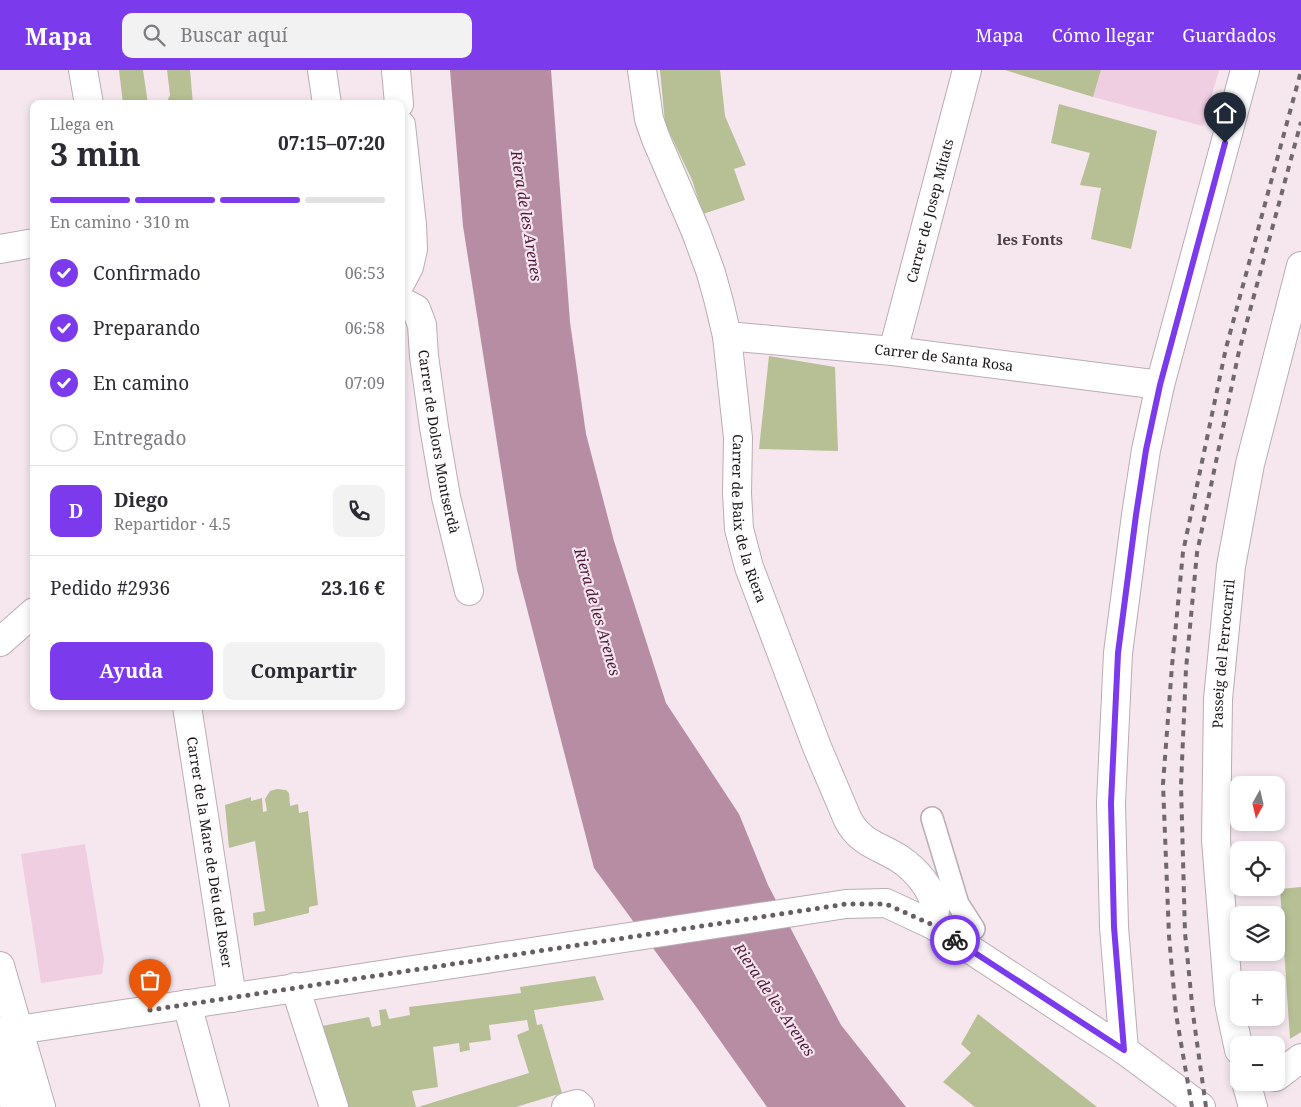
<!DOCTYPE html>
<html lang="es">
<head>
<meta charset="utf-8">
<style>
  :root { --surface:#fff; --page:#f2f2f3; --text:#2b2b33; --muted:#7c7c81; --line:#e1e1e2; --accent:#7c3aed }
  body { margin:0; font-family:"Noto Serif",serif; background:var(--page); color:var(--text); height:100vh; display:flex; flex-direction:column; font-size:19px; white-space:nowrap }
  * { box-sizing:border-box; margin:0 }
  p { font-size:16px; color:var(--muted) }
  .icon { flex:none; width:28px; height:28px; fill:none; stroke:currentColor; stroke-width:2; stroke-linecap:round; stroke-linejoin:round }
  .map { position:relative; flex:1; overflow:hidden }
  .details { position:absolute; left:30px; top:30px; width:375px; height:610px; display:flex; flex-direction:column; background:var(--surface); border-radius:10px; box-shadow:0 2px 8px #0003 }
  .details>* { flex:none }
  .needle { width:32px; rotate:188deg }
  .controls { position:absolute; left:1230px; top:706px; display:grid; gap:10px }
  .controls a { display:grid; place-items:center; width:55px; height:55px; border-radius:10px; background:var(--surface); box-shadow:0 2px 8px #0003; font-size:25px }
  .pin { position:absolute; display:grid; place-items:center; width:42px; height:42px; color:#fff; margin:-51px -21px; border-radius:50% 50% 50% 0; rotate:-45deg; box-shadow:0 0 5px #0007 }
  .pin .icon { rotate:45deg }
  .courier { position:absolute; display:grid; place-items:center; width:50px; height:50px; margin:-25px; border:4px solid #7c3aed; border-radius:50%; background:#fff; color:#222; box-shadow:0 1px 6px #0007 }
  .head em { font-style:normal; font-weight:700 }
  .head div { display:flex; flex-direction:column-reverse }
  .head { display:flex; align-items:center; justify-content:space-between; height:85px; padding:0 20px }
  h1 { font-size:32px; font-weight:700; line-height:38px }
  .bar { display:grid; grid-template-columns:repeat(4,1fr); gap:8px 5px; align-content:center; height:60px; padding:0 20px }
  .bar i { height:6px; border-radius:4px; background:var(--line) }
  .bar .on { background:var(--accent) }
  .bar p { grid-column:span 4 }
  .line { display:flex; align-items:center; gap:12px; padding:0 20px; border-top:1px solid var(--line) }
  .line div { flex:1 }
  .round { display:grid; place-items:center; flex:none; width:52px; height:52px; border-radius:10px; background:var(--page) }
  ol { padding:0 20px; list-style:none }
  li { display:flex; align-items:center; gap:15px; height:55px }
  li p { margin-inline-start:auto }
  li .icon { padding:5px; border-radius:50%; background:var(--accent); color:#fff; stroke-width:4 }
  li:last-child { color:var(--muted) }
  li i { width:28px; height:28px; border:2px solid var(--line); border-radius:50% }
  .cta { display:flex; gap:10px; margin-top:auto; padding:10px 20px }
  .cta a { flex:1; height:58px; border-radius:10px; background:var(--accent); color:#fff; font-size:20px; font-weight:700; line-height:58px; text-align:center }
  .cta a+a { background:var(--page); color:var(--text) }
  header { display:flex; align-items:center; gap:30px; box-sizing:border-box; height:70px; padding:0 25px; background:var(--accent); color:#fff }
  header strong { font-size:24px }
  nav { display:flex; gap:28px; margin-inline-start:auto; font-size:18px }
  .search { width:350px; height:45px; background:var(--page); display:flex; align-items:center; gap:12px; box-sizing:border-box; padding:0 18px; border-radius:10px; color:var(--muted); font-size:19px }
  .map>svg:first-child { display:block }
</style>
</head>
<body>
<header>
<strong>Mapa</strong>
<div class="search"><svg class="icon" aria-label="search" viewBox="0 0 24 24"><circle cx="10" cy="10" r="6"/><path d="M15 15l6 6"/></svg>Buscar aquí</div>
<nav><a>Mapa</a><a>Cómo llegar</a><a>Guardados</a></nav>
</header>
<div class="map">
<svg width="1301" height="1037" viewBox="0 0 1301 1037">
  <rect width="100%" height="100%" fill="#f6e7ef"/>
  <path fill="#f0cee1" d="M1101,0H1219L1203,56L1093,27Z
    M85,774L104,890L102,904L41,913L21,784Z"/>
  <path fill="#b78da4" d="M450,0H551L570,252L586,364L614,471L666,633L739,744L768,815L841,955L906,1037H767L697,938L594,798L517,500L463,156Z"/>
  <path fill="#b7bf94" d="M119,0H143L148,34H123Z
    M167,0H190L193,34H166L170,25Z
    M660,0H720L725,46L746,95L734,99L745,130L703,144L692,110L665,53Z
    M1005,0H1101L1093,27Z
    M1059,34L1157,61L1131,179L1091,169L1101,118L1080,115L1090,83L1051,73Z
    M769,286L835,297L838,381L759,379Z
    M277,719L286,720L289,723L290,736L298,734L299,743L308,741L318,835L309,837V843L254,856L253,843L265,841L255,771L229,778L225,735L251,727V731L262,728L263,742L267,741L265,729L270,721Z
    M1301,817V962L1290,969L1280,819Z
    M595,906L604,930L534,940L537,955L542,954L562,1023L516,1037H418L529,1003L517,965L529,960L527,950L489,955L491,970L469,973L470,980L460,982L459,973L433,977L438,1017L412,1021L416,1037H347L322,956L369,947L372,957L381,955L379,940L386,939L389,949L410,945L409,937L521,923L520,917Z
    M978,944L1097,1037H975L943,1012L971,983L961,974Z"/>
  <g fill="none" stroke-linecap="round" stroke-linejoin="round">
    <g stroke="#baacb3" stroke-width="24">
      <path id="pedestrian" d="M932,748L958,834L974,859"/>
    </g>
    <g stroke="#baacb3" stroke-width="30">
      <g id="minor">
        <path d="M83,0L89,34"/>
        <path d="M322,0L327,34"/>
        <path d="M396,0L399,34"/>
        <path id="s1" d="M642,0L649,49L656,69L696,162L711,203L719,232L727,266L738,368L737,423L739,459L749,497L817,677L848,750C861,774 880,776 900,789C916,800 934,820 935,839C935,844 933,850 933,855"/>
        <path d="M401,55L412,155L413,179L409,197L401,212"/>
        <path d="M0,179L34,173"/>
        <path id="s2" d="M401,231L416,239L422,255L424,286L434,357L446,427L469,521"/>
        <path id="s3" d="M727,266L893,281L1160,315"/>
        <path id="s4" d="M893,281L967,0"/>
        <path d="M0,572L34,542"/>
        <path id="s5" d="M187,636L232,928"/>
        <path d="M295,917L334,1037"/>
        <path d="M187,934L215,1037"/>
        <path d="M0,962L18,960C294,918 570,877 846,834L886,833L933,855L1124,980L1201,1037"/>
        <path d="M1124,980L1114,857L1111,733L1118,583L1136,445L1146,380L1160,315L1245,0"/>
        <path id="s6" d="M1239,980L1229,933L1216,770L1218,629L1231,496L1250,394L1301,196"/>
        <path d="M1276,1007L1301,988"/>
        <path d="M1246,1012L1253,1037"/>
        <path d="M566,1037L577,1034L580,1037"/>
      </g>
    </g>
    <g stroke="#baacb3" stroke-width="30">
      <path id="secondary" d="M0,896L41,1037
        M0,983L15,1037"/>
    </g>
    <use href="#pedestrian" stroke="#fff" stroke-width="21"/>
    <use href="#minor" stroke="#fff" stroke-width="28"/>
    <use href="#secondary" stroke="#fff" stroke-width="28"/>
    <path stroke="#71686d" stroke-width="4" stroke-dasharray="6 6" stroke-linecap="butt" d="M1192,1037L1176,944L1169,866L1163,714L1172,596L1183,482L1226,278L1301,1
      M1206,1037L1193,944L1185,863L1181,715L1186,599L1197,483L1239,281L1301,52"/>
  </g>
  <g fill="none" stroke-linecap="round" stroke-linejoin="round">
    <path stroke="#675e63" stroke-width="5" stroke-dasharray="0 9" d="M150,940L585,874L846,834H886L933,855L955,870"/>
    <path stroke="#7c3aed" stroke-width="6" d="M955,870L1124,980L1114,857L1111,733L1118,583L1136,445L1146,380L1160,315L1225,73"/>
  </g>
  <g text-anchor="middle" stroke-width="4.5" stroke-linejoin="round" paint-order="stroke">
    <g font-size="14" fill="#1a1518" stroke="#f6e7ef">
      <text dy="5" stroke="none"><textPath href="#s4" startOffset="145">Carrer de Josep Mitats</textPath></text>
      <text dy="5" stroke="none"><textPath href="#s3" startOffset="218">Carrer de Santa Rosa</textPath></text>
      <text dy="5" stroke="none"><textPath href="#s2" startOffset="152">Carrer de Dolors Montserdà</textPath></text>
      <text dy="5" stroke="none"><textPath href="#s1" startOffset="465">Carrer de Baix de la Riera</textPath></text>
      <text dy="5" stroke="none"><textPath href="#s6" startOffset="398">Passeig del Ferrocarril</textPath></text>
      <text dy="5" stroke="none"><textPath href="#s5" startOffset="148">Carrer de la Mare de Déu del Roser</textPath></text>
    </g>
    <g font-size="15" font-style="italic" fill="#4c183a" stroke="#f6e7ef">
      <text transform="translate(526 146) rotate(81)" y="5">Riera de les Arenes</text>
      <text transform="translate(597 542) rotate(74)" y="5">Riera de les Arenes</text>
      <text transform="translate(774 930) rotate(56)" y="5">Riera de les Arenes</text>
    </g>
    <g font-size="15" font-weight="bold" fill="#4c4046" stroke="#f6e7ef">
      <text x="1030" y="175">les Fonts</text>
    </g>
  </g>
</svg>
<div class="controls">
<a><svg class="needle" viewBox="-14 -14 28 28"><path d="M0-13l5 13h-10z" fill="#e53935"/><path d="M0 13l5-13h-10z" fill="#7c7c81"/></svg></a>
<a><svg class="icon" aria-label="locate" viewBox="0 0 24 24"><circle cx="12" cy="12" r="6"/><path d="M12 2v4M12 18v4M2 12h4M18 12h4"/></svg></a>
<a><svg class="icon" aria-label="layers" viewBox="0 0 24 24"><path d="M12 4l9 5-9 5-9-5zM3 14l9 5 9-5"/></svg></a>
<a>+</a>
<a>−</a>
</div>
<div class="pin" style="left:150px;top:940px;background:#ea580c"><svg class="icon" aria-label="bag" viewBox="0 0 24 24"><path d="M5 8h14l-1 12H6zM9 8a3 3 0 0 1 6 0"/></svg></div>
<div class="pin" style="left:1225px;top:73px;background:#1f2937"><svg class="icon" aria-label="home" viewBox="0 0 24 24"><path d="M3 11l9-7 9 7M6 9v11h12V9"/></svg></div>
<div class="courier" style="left:955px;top:870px"><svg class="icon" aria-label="bike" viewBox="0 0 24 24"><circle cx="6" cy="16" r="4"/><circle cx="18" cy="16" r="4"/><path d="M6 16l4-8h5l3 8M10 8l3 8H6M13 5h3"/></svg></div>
<section class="details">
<div class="head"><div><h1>3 min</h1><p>Llega en</p></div><em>07:15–07:20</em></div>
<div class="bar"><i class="on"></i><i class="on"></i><i class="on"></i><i></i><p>En camino · 310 m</p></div>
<ol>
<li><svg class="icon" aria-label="check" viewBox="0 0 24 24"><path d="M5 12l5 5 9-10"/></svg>Confirmado<p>06:53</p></li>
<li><svg class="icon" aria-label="check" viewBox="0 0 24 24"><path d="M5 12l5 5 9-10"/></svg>Preparando<p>06:58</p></li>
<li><svg class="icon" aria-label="check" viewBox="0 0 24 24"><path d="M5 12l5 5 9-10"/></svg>En camino<p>07:09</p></li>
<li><i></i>Entregado</li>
</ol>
<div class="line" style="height:90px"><b class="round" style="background:var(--accent);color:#fff">D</b><div><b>Diego</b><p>Repartidor · 4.5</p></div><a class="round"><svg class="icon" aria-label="phone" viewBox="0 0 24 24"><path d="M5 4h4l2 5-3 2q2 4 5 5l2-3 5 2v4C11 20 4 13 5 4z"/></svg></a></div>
<div class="line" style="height:65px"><div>Pedido #2936</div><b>23.16 €</b></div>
<div class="cta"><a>Ayuda</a><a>Compartir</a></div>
</section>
</div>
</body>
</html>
